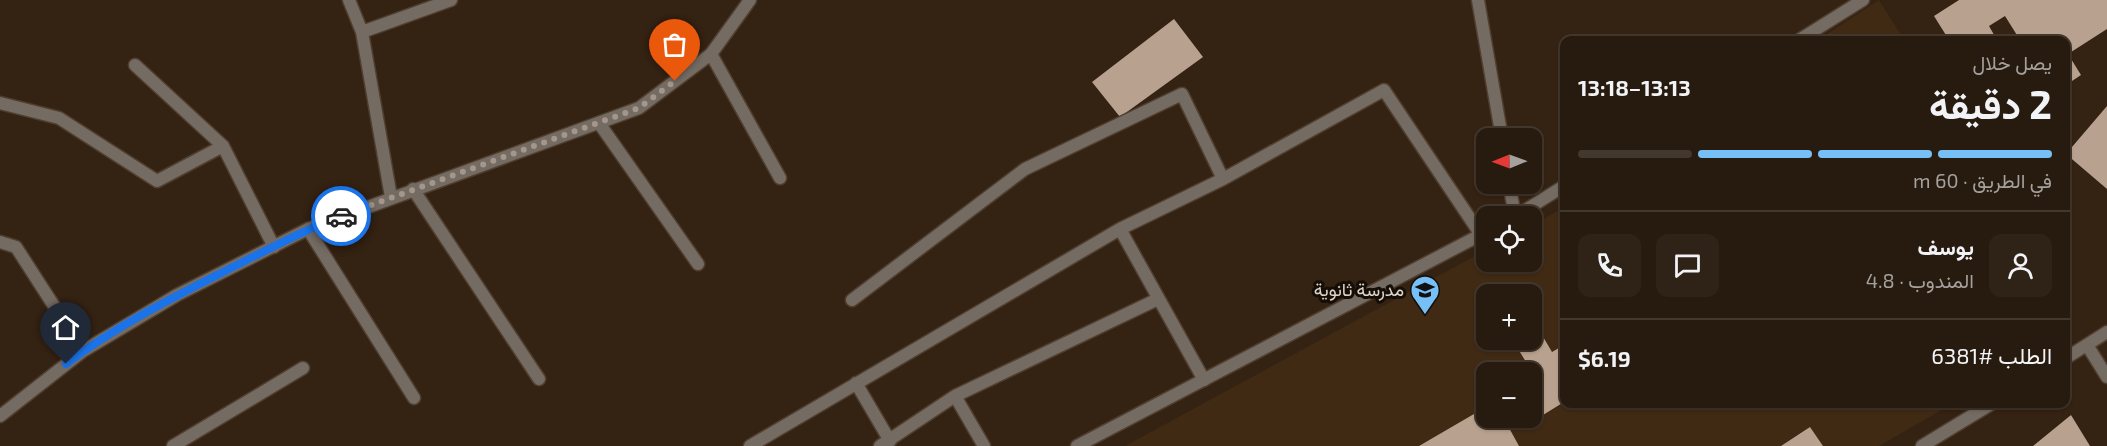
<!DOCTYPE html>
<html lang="ar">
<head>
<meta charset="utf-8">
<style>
  :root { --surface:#271a0e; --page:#2f2317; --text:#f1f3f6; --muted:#a4a19e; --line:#43382e; --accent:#76c0f7 }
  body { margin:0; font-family:"Exo 2",Vazirmatn,sans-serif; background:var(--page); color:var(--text); direction:rtl; height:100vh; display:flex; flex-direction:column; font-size:22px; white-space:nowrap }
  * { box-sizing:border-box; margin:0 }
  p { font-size:20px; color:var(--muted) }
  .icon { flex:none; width:33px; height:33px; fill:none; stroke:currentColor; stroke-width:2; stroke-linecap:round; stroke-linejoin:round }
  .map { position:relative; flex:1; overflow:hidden; direction:ltr }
  .drawer { position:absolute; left:1560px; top:36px; width:510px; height:372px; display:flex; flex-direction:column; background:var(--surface); border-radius:12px; box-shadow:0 2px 4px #0004,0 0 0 2px var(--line); direction:rtl }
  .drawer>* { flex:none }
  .needle { width:39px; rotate:269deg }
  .tools { position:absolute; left:1476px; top:128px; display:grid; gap:12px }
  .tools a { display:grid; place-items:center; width:66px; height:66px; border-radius:12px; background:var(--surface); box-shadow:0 2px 4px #0004,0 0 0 2px var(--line); font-size:30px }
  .pin { position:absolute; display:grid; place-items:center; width:51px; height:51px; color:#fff; margin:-62px -26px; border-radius:50% 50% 50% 0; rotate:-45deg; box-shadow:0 0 6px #0007 }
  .pin .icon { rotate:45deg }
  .courier { position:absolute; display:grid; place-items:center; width:60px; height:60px; margin:-30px; border:4px solid #1a73e8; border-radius:50%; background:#fff; color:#222; box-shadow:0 2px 8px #0007 }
  .summary em { font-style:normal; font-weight:700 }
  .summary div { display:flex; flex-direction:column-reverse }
  .summary { display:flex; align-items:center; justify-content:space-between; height:102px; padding:0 18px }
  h1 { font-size:39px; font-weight:700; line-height:45px }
  .bar { display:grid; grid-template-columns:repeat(4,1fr); gap:9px 6px; align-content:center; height:72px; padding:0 18px }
  .bar i { height:8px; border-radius:4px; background:var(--line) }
  .bar .on { background:var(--accent) }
  .bar p { grid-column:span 4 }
  .line { display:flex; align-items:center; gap:15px; padding:0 18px; border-top:2px solid var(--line) }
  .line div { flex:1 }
  .round { display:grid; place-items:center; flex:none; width:63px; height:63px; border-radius:12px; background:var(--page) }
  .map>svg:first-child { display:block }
</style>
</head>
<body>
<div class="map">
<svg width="2107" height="446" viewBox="0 0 2107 446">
  <rect width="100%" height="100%" fill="#342212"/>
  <path fill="#412a14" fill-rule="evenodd" d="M1879,0L1904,40H1818Z
    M1564,207V404H1952L1879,446H1125L1486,250V261H1532V226ZM1486,294H1532V339H1486ZM1486,372H1532V417H1486Z"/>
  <path fill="#b8a18e" d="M1959,0H2107V29L2068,54L2081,75L2066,85V40H2020L2005,16L1989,26L1997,40H1949L1934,16Z
    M1174,19L1203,57L1120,117L1092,82Z
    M2107,106V189L2066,154Z
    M1532,318L1552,352L1564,345V402L1543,415L1532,395V372H1518L1515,368L1526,362L1512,339H1532Z
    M1486,407V417H1503L1519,446H1419Z
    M2071,415L2090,446H2033Z
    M1810,427L1823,446H1781Z"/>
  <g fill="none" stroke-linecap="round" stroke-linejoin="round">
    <g stroke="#503e2f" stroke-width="15">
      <path id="pedestrian" d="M1478,0L1502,138
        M711,54L780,178
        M135,65L223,146L274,247
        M0,103L59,118L157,181L223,146
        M599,123L698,264
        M1509,183L1515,216
        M413,189L539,379
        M308,229L414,398
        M1120,229L1204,380
        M0,242L16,247L83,351
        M852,300L1025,169L1182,94L1223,179
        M856,383L890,441
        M955,396L984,446
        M173,446L303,368
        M750,446L1120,229L1223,179L1384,90L1481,235
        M880,446L955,396L1158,299"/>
    </g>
    <g stroke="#503e2f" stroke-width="15">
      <path id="minor" d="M349,0L362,32L391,197
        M362,32L451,0
        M2087,345L2107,377
        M2066,358L2107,332
        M1922,446L1991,404"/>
    </g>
    <g stroke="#503e2f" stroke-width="15">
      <path id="tertiary" d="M1799,40L1863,0
        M1516,216L1564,186
        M0,416L83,351L177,295L308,229L639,108L711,54L750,0
        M1077,446L1486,232"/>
    </g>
    <use href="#pedestrian" stroke="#746b63" stroke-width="12"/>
    <use href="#minor" stroke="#746b63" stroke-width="12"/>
    <use href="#tertiary" stroke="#746b63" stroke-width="12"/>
  </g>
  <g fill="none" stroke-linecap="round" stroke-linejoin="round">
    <path stroke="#a4968a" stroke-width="6" stroke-dasharray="0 10.8" d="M341,216L639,108L675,81"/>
    <path stroke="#1a73e8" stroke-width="8" d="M66,364C117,325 176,296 233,267C269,249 304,230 341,216"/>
  </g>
  <defs>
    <g id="school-pin" transform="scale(1.5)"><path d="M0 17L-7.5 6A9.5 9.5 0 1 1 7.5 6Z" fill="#76c0f7" stroke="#150e07"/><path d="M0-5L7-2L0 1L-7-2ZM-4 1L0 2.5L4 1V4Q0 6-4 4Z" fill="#111"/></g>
  </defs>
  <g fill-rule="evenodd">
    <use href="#school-pin" x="1425" y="290"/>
  </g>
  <g text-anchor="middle" stroke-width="6" stroke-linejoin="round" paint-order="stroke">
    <g font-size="18" fill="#e0d4ca" stroke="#150e07" text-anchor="end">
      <text x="1404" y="296">مدرسة ثانوية</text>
    </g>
  </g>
</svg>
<div class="tools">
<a><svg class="needle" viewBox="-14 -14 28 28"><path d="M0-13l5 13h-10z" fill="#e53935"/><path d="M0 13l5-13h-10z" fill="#a4a19e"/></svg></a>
<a><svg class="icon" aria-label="locate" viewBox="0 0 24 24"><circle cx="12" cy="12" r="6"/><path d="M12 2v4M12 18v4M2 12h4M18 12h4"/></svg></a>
<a>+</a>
<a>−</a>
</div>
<div class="pin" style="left:675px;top:81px;background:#ea580c"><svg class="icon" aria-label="bag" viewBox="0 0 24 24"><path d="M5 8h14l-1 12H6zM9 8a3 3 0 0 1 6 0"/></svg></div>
<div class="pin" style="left:66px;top:364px;background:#1f2937"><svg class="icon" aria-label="home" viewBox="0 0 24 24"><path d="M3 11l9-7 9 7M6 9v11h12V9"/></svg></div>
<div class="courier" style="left:341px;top:216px"><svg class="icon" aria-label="car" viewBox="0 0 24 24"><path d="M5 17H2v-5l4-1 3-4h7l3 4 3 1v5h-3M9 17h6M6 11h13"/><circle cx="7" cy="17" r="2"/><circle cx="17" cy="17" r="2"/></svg></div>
<section class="drawer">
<div class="summary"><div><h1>2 دقيقة</h1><p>يصل خلال</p></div><em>13:13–13:18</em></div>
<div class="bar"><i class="on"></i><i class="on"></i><i class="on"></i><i></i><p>في الطريق · 60 m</p></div>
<div class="line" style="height:108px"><a class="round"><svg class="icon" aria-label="person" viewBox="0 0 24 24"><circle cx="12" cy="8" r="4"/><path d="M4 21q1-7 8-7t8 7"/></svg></a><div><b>يوسف</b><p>المندوب · 4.8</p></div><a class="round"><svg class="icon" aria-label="chat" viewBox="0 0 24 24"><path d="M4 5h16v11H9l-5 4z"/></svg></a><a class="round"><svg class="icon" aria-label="phone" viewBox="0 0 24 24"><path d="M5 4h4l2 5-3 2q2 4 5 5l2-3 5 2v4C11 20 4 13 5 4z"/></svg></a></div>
<div class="line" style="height:78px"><div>الطلب #6381</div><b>$6.19</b></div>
</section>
</div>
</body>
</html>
